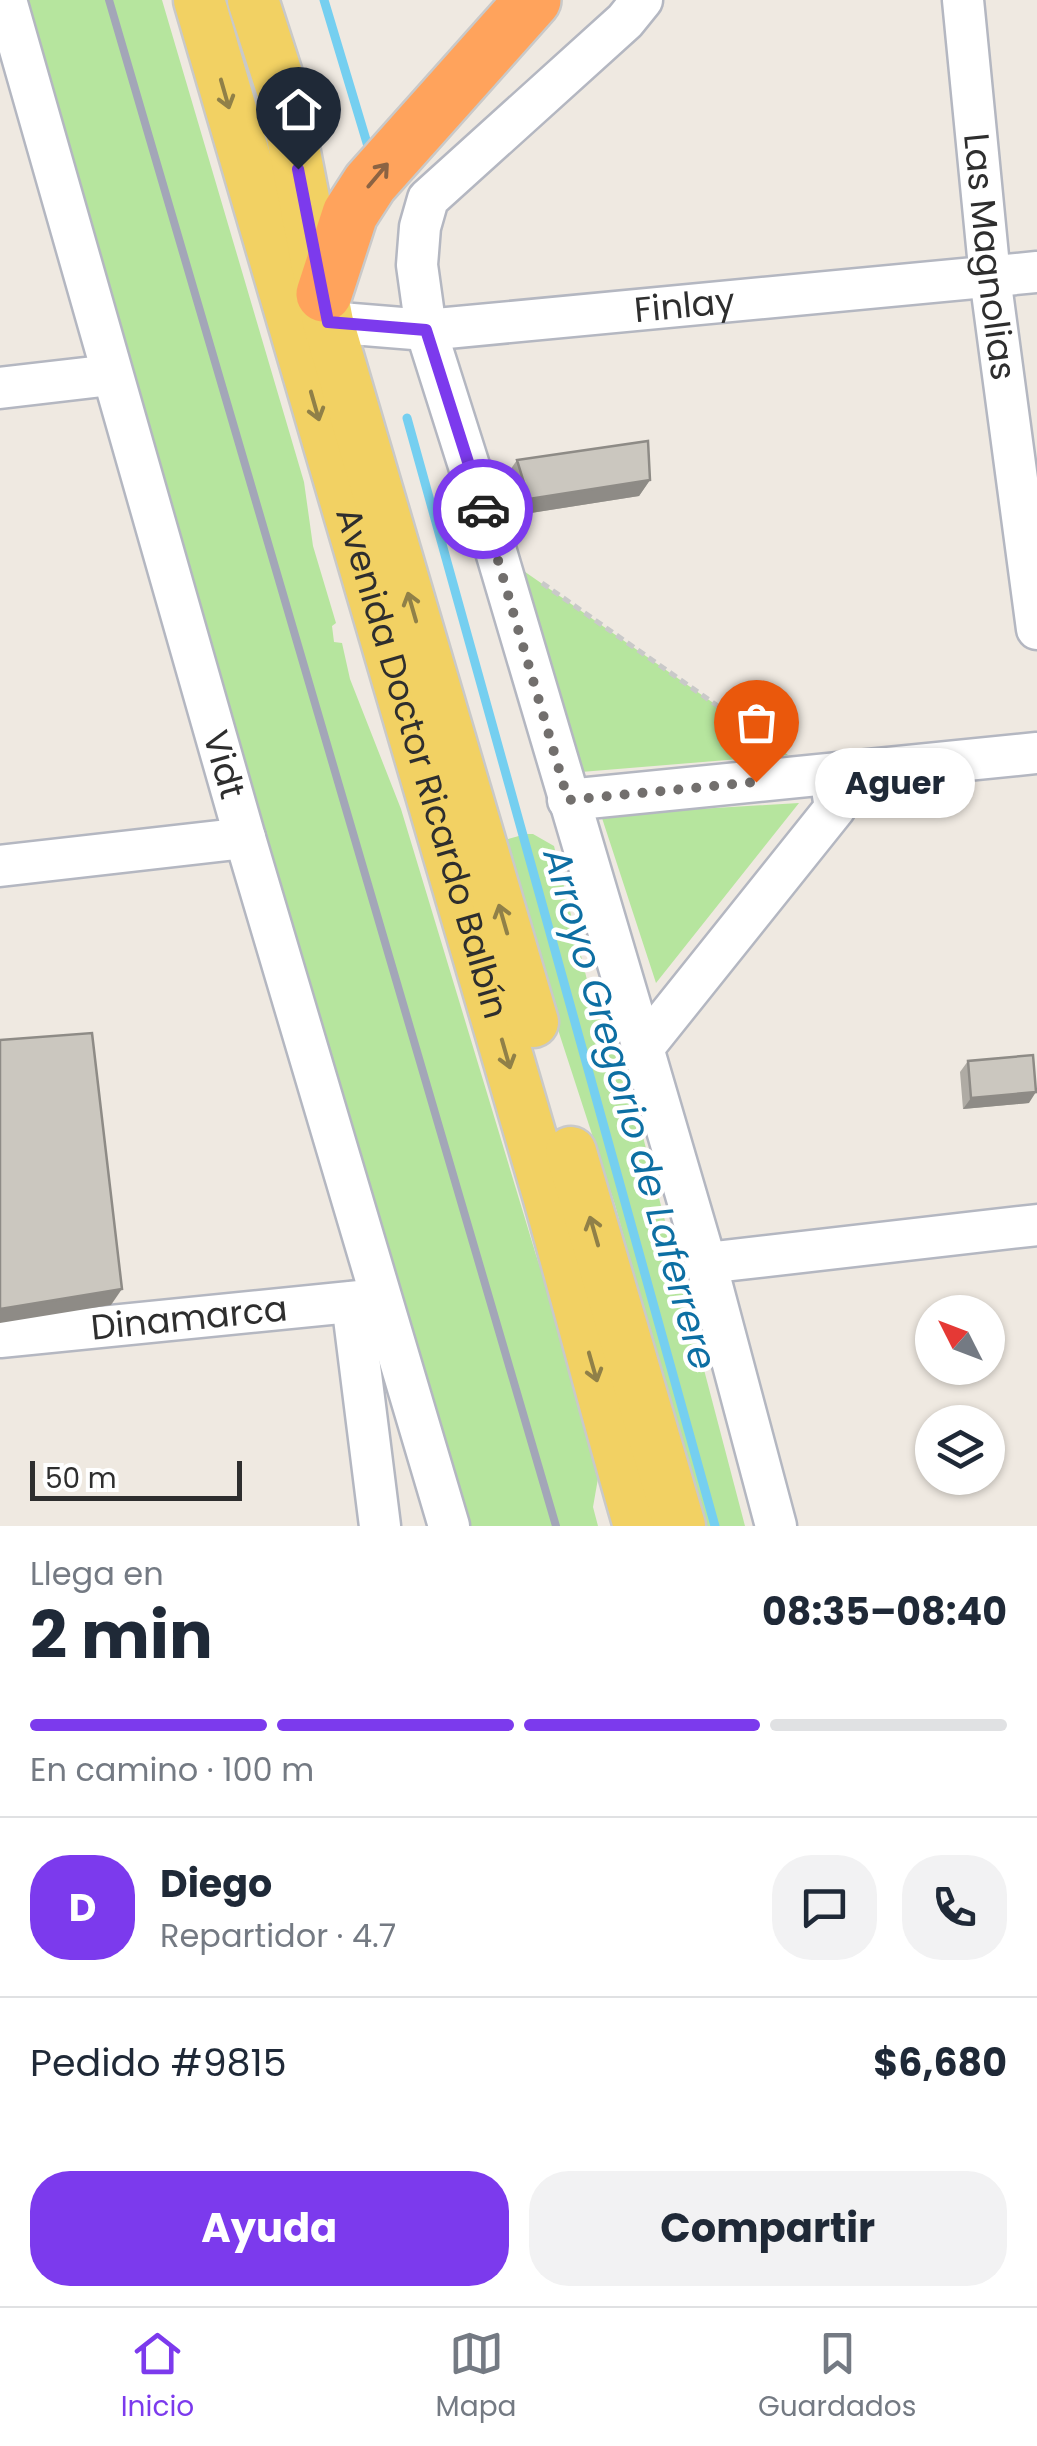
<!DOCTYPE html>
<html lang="es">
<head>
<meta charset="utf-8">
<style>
  :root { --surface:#fff; --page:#f2f2f3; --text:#1f2937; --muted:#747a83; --line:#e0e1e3; --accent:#7c3aed }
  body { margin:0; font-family:Poppins,sans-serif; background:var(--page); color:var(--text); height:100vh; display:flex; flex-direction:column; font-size:38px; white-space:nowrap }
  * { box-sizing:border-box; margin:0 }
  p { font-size:32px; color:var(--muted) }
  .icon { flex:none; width:55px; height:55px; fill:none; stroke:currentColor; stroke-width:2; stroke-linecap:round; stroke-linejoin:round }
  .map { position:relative; height:1526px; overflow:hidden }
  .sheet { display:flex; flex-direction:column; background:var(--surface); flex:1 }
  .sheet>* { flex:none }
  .needle { width:65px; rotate:312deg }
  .tools { position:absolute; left:915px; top:1295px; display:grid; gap:20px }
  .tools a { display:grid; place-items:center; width:90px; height:90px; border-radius:50%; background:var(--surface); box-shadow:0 2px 8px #0004; font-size:50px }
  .scale { position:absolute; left:30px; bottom:25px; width:212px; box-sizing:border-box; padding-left:10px; border:5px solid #2e2e2e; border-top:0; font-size:28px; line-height:35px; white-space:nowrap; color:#2e2e2e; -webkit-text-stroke:8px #fff; paint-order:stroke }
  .pin { position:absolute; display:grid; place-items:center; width:85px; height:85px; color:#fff; margin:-102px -42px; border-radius:50% 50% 50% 0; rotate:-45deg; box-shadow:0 0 10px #0007 }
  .pin .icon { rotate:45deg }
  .courier { position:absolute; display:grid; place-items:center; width:100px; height:100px; margin:-50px; border:8px solid #7c3aed; border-radius:50%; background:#fff; color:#222; box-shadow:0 2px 12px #0007 }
  .bubble { position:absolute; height:70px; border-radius:35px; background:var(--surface); box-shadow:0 2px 8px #0004; font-size:32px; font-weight:700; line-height:70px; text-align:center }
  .overview em { font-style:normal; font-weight:700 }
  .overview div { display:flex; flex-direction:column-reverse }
  .overview { display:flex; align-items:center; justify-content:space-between; height:170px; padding:0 30px }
  h1 { font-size:65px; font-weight:700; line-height:75px }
  .bar { display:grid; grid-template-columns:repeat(4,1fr); gap:15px 10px; align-content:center; height:120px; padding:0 30px }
  .bar i { height:12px; border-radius:8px; background:var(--line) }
  .bar .active { background:var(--accent) }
  .bar p { grid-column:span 4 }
  .line { display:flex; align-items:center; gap:25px; padding:0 30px; border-top:2px solid var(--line) }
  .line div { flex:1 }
  .round { display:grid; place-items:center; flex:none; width:105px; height:105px; border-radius:40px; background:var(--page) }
  .action { display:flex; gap:20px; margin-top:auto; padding:20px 30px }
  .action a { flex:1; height:115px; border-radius:40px; background:var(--accent); color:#fff; font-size:40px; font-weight:700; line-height:115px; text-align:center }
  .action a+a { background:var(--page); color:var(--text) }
  .tab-bar { display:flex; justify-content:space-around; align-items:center; height:140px; border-top:2px solid var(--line); background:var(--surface); font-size:28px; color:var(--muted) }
  .tab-bar a { display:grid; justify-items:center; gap:5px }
  .tab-bar .active { color:var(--accent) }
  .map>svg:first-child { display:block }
</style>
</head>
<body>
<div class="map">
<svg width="1037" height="1526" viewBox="0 0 1037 1526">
  <rect width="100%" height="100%" fill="#efe9e1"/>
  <path fill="#b6e59e" d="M19,0H162L304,482L313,546L336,623L332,626L334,642L342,643L350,679L401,809L536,1255L569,1353L600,1467L593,1507L598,1526H468Z
    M518,567L788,755L581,772Z
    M799,803L656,983L601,815Z
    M526,834H533L554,846L588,984L632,1095L745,1526H704L615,1205L497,842Z"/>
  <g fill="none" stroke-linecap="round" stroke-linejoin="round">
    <path stroke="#75cff0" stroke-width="9" d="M324,0L370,153
      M407,418L715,1526"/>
    <g stroke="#b4b7c1" stroke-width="45">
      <g id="minor">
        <path id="s1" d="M6,0L245,838L449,1526"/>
        <path d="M642,0L625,21L428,199L420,227L417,265L426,330L495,548L643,1048L706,1263L776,1526"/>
        <path id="s2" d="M963,0L990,277L1037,629"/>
        <path id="s3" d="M328,322L426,330L1037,272"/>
        <path d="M0,388L111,375"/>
        <path d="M568,800L1037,753"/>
        <path d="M0,866L245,838"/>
        <path d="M643,1048L835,808L830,776"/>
        <path d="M706,1263L1037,1225"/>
        <path d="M352,1302L380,1526"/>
        <path id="s4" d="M0,1337L380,1299"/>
      </g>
    </g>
    <g stroke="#c9c9c9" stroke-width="55">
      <g id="major">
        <path id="s5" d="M199,0C312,399 435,796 548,1195C579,1305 607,1416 639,1526"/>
        <path d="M253,0L284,96L328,322L533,1022"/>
        <path d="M571,1152L680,1526"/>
      </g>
    </g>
    <g stroke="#c9c9c9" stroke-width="60">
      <path id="highway" d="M324,294L350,214L370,183L533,0"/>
    </g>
    <path stroke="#c9c9c9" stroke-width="5" stroke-dasharray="8 5" stroke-linecap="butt" d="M542,583L775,746"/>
    <use href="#minor" stroke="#fff" stroke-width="40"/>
    <use href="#major" stroke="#f2d163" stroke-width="50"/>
    <use href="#highway" stroke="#ffa35c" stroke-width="55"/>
    <path stroke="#a3a6b8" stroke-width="8" d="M109,0L556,1526"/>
  </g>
  <path fill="#afaba4" d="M517,460L650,480L639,496L518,515L506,476Z
    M968,1061L1029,1103L963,1109L960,1072Z"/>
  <path fill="#8e8b86" d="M650,480L639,496L518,515L529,499Z
    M1036,1092L1029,1103L963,1109L971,1098Z
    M122,1289L111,1305L0,1323V1309Z"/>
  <path fill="#cbc7bf" stroke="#8e8b86" stroke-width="2.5" d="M648,441L650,480L529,499L517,460Z
    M92,1033L122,1289L0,1309V1040Z
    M1033,1055L1036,1092L971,1098L968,1061Z"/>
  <defs><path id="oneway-shaft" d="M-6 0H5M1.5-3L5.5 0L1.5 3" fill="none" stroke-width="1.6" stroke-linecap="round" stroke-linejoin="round" transform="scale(2.5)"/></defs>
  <g stroke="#908048">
    <use href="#oneway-shaft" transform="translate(225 94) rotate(74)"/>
    <use href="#oneway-shaft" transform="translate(315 406) rotate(74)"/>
    <use href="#oneway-shaft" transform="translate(412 607) rotate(-106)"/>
    <use href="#oneway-shaft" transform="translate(503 919) rotate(-106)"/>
    <use href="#oneway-shaft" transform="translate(506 1054) rotate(74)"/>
    <use href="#oneway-shaft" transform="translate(594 1231) rotate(-106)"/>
    <use href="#oneway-shaft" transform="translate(593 1367) rotate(74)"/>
  </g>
  <use stroke="#8c6343" href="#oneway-shaft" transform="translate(378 175) rotate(-50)"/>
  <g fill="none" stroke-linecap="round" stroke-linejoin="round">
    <path stroke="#726f6d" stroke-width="10" stroke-dasharray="0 18" d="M483,509L568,800L756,782"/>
    <path stroke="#7c3aed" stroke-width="12" d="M298,169L328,322L426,330L483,509"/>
  </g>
  <g text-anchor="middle" stroke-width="9" stroke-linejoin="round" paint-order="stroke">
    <g font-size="35" fill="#2e2e2e" stroke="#fff">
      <text dy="12" stroke="none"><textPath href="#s2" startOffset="258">Las Magnolias</textPath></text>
      <text dy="12" stroke="none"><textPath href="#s3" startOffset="358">Finlay</textPath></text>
      <text dy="12" stroke="none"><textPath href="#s5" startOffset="795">Avenida Doctor Ricardo Balbín</textPath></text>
      <text dy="12" stroke="none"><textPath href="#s1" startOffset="795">Vidt</textPath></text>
      <text dy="12" stroke="none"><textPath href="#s4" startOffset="190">Dinamarca</textPath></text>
    </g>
    <g font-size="38" font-style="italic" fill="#0d6fa3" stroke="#fff">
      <text transform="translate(630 1109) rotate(74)" y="13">Arroyo Gregorio de Laferrere</text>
    </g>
  </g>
</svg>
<div class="tools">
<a><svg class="needle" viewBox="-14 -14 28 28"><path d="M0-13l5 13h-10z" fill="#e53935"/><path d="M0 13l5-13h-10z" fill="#747a83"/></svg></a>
<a><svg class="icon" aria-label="layers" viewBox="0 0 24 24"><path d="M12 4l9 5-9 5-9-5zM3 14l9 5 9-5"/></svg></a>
</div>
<div class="scale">50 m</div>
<div class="pin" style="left:756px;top:782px;background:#ea580c"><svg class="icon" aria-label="bag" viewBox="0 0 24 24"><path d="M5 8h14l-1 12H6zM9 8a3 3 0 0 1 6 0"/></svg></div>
<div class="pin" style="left:298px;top:169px;background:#1f2937"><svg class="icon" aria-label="home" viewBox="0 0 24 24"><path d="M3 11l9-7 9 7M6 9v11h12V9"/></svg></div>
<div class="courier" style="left:483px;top:509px"><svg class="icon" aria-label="car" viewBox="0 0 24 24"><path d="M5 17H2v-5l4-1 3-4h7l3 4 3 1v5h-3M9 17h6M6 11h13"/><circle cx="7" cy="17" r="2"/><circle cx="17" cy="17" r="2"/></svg></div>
<div class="bubble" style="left:815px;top:748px;width:160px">Aguer</div>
</div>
<section class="sheet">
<div class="overview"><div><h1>2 min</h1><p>Llega en</p></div><em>08:35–08:40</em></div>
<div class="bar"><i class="active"></i><i class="active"></i><i class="active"></i><i></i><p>En camino · 100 m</p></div>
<div class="line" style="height:180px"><b class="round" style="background:var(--accent);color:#fff">D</b><div><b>Diego</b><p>Repartidor · 4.7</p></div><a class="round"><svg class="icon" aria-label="chat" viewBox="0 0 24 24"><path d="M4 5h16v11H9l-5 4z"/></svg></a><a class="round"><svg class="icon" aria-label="phone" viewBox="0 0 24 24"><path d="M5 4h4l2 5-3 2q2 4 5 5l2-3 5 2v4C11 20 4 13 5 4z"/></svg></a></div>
<div class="line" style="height:130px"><div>Pedido #9815</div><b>$6,680</b></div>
<div class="action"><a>Ayuda</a><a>Compartir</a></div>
</section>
<nav class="tab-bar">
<a class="active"><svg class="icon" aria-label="home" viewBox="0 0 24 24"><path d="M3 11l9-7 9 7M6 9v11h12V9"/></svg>Inicio</a>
<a><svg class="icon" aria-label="map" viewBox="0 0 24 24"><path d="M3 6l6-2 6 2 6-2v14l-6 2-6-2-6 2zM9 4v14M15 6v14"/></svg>Mapa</a>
<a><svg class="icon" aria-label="saved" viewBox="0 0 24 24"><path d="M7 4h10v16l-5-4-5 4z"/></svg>Guardados</a>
</nav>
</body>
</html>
